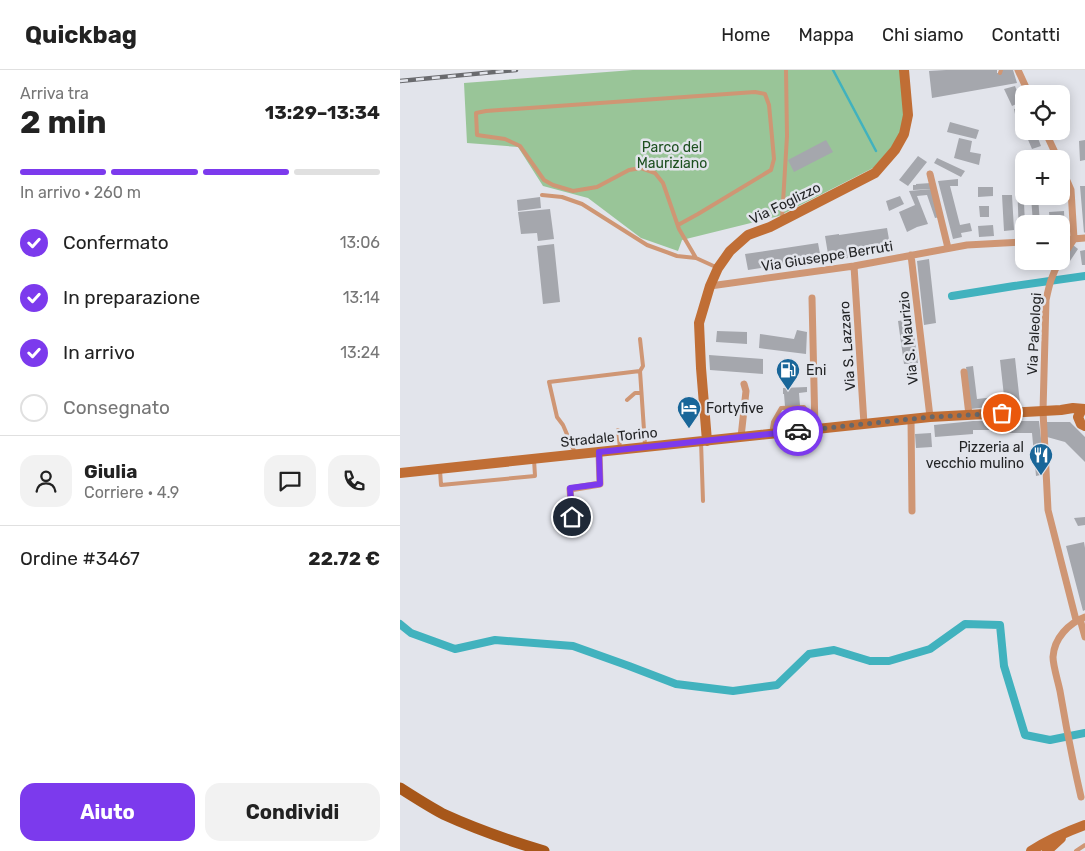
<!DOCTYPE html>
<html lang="it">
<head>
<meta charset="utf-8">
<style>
  :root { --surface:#fff; --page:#f2f2f2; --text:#222; --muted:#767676; --line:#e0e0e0; --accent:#7c3aed }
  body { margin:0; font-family:Rubik,sans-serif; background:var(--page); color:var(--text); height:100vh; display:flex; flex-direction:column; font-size:19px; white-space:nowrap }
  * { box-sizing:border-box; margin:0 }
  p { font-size:16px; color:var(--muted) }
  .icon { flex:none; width:28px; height:28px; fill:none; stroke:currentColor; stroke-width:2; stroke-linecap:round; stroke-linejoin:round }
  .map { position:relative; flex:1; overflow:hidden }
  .details { display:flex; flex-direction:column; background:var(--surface); width:400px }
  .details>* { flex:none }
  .fabs { position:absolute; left:615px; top:15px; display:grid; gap:10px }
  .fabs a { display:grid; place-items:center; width:55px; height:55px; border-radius:10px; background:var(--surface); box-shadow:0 2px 12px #0003; font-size:25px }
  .pin { position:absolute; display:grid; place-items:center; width:42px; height:42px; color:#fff; margin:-21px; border:2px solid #fff; border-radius:50%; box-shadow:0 1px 5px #0007 }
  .courier { position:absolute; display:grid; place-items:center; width:50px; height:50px; margin:-25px; border:4px solid #7c3aed; border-radius:50%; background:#fff; color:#222; box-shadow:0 1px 6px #0007 }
  .overview em { font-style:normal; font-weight:700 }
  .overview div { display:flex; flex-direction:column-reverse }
  .overview { display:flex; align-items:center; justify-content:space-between; height:85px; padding:0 20px }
  h1 { font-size:32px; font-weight:700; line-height:38px }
  .bar { display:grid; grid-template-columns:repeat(4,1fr); gap:8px 5px; align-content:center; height:60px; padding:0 20px }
  .bar i { height:6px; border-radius:4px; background:var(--line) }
  .bar .current { background:var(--accent) }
  .bar p { grid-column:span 4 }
  .line { display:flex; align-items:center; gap:12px; padding:0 20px; border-top:1px solid var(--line) }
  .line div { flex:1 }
  .round { display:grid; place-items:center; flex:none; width:52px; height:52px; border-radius:15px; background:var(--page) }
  ol { padding:0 20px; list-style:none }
  li { display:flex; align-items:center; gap:15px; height:55px }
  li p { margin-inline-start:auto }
  li .icon { padding:5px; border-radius:50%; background:var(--accent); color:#fff; stroke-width:4 }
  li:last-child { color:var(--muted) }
  li i { width:28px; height:28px; border:2px solid var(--line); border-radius:50% }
  .action { display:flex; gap:10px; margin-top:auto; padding:10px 20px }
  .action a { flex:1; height:58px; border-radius:15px; background:var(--accent); color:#fff; font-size:20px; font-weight:700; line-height:58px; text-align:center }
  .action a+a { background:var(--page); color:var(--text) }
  header { display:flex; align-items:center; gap:30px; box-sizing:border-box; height:70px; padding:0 25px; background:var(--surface); border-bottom:1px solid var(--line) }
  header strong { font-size:24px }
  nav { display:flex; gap:28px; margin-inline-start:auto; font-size:18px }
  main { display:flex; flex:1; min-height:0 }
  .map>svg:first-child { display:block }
</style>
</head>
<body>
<header>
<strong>Quickbag</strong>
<nav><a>Home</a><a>Mappa</a><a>Chi siamo</a><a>Contatti</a></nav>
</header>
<main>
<section class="details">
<div class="overview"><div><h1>2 min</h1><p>Arriva tra</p></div><em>13:29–13:34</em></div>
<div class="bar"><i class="current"></i><i class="current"></i><i class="current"></i><i></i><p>In arrivo · 260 m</p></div>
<ol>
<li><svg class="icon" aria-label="check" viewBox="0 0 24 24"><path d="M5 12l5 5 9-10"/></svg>Confermato<p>13:06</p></li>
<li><svg class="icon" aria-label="check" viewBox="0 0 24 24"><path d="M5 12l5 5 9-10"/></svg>In preparazione<p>13:14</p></li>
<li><svg class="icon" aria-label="check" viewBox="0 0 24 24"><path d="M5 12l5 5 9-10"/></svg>In arrivo<p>13:24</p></li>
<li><i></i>Consegnato</li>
</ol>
<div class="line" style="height:90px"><a class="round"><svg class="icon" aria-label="person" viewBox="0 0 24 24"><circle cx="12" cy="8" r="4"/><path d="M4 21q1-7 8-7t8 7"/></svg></a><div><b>Giulia</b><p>Corriere · 4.9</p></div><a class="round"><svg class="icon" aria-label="chat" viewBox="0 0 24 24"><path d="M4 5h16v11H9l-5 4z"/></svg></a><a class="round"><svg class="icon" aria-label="phone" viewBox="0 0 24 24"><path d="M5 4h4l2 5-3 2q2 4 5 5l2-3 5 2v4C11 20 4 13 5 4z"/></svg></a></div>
<div class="line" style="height:65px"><div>Ordine #3467</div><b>22.72 €</b></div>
<div class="action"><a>Aiuto</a><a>Condividi</a></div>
</section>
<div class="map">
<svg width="685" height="781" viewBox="0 0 685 781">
  <rect width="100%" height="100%" fill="#e2e4eb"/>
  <path fill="#99c598" d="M233,0H500L505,37L499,69L473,98L379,146L282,170L278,181L241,168L188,128L143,116L118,77L67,73L64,13Z"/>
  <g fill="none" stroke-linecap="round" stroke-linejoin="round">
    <path stroke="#41b2be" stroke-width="2.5" d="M433,0L476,81"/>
    <path stroke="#41b2be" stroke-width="8" d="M552,226L614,216L685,206
      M0,554L11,563L55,579L95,570L173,576L229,596L276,614L333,621L377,615L409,584L434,580L470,591H489L530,579L565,554L600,555L604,596L625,665L650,670L685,663"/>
  </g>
  <path fill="#a5a7ad" d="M546,0H597V3H599L600,0H613L617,13L532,28L529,1Z
    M615,16L621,32L612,36L604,19Z
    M624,37V47L619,48L618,44H615L614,39Z
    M550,52L579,60L576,69L547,62Z
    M636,63L641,76L632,79L626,65Z
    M559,68L572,71L570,82L581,84L579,95L554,88Z
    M426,70L433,82L394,102L388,90Z
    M685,70V90L680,91L679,71Z
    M518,86L527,92L508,116L499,110Z
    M537,88L565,101L561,107L534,93Z
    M558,109V116H550L560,155L570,153L572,161L561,163L562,167L553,169L538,111Z
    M617,112H623L625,154H624V165H619Z
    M531,113L532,119L513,120V115H516V114Z
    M680,116H685V162L684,163Z
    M578,117H593V126L578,127Z
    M532,119L540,147L535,148L527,125L517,126L528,154L517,157L507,162L499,142L515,135L509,121Z
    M602,125H612L614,160L604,161Z
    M500,126L504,134L489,141L486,131Z
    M631,126H638L640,154H633Z
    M645,126H657L658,134L646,135Z
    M140,127L141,138L118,141L117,130Z
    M579,136H589V147H580Z
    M150,139L154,169L138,171L137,163L121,164L118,142Z
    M664,141L665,164L661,165V154H650L649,142Z
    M593,155L594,166L579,167L578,156Z
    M487,158L490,175L480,176V179L449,185V188L429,190L425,166L439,164V165Z
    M418,173L421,189L348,200L345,184Z
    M154,174L160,232L143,234L137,176Z
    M673,175L678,179L670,191L664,187Z
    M685,180V195H682L680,181Z
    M529,189L536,253L524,255L517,191Z
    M512,249L518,293L504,294L498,251Z
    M397,260L407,262L406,284L359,278L360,264L394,269Z
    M317,261L347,262V274L316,272Z
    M309,285L363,289V304L310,300Z
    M615,288L620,333L571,339L566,297L573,296L577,329L604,326L600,290Z
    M407,317V322L399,323L401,348L386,349L384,324H383V318Z
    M573,351H639L645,404L636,406L632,363H596V360H573V364L535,367L534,355Z
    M645,352H670L685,367V392L665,372L647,367Z
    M531,363L532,377L516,378L515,364Z
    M685,447V455L678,456L674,448Z
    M684,472L685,478V540L683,541L666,476Z"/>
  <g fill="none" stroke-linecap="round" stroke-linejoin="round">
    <path stroke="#cf9674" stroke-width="4" d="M600,3L601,0
      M142,125L162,127L182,134L247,175L277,186L296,188L318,198
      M382,149L387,66L386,0
      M278,155L298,144L371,100L374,89L372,67L369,35L365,24L355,22L86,41L76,43L77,65L105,69L120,76L144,110L153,115L173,121L197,117L229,100L241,98L255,103L263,113L279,159L296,188
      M240,301L243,296L240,269
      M227,330L235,323H241
      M218,360L220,378
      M371,364L373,352L381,338L404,337L413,349
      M301,371L303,431
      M175,383L163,355L157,347L149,312L240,301L245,375
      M40,400L41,415L135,406L134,389
      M676,781L685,775"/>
    <path stroke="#cf9674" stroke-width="7" d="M618,0L629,24
      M645,61L658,89
      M661,97L671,120L674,169L661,189
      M530,104L548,178
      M661,170L685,168
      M511,185L530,347
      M660,191C652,203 649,216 646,230L643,341L648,440L676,550
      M454,196L464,354
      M310,216L454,196L567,175L624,172
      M412,228L415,360
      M564,302L569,345
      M511,349L512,441
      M341,367L346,321L344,314
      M172,447L170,419L200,414L199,382
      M680,549L685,567
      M681,727C673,692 666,657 660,621C658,611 653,596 653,587C654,568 669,553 685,547"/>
    <path stroke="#c06e35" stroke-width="10" d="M684,339L681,341L678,347L681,354L685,356
      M307,371L301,298L299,253L310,216L318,198L330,181L348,165L370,157L475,103L495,80L504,64L508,45L504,0
      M0,403L530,347L661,340L673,338L685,339
      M631,781C648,770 666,762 685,755
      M647,781L661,768"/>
    <path stroke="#a7571a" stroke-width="11" d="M0,718C14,727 28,736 43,744C76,759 110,771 144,781"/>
    <g stroke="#696a6e" stroke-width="4.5">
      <path id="rail" d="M0,11L116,0"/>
    </g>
    <use href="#rail" stroke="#e2e4eb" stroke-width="2.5" stroke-dasharray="8" stroke-linecap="butt"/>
  </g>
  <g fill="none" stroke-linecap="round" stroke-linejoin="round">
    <path stroke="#66676b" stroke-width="5" stroke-dasharray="0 9" d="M398,361L530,347L602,343"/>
    <path stroke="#7c3aed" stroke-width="6" d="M172,447L170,418L200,414L199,382L398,361"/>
  </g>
  <defs>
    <g id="fuel-pin" transform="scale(1.25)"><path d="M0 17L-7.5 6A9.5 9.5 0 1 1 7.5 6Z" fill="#196699" stroke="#e2e4eb"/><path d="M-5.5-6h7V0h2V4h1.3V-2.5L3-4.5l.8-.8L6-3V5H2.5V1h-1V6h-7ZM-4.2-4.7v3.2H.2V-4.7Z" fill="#fff"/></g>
    <g id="hotel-pin" transform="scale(1.25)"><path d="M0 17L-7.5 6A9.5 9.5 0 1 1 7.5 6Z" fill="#196699" stroke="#e2e4eb"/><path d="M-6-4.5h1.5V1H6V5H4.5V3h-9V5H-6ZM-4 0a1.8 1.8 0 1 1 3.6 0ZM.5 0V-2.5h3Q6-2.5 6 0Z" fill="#fff"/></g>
    <g id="restaurant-pin" transform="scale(1.25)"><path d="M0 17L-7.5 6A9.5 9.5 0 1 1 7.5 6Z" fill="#196699" stroke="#e2e4eb"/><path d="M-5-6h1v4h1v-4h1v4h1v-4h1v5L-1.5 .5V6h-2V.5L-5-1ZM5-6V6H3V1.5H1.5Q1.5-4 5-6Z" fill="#fff"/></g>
  </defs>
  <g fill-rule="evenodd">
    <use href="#fuel-pin" x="388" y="300"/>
    <use href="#hotel-pin" x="289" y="338"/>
    <use href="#restaurant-pin" x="641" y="385"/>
  </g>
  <g text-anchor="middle" stroke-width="5" stroke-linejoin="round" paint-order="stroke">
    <g font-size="14" fill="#1d5020" stroke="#e2e4eb">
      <text x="272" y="82">Parco del<tspan x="272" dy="16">Mauriziano</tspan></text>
    </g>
    <g font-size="14" fill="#232426" stroke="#e2e4eb">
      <text transform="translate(385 133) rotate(-26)" y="5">Via Foglizzo</text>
      <text transform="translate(427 186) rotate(-9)" y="5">Via Giuseppe Berruti</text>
      <text transform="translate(634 264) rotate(-87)" y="5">Via Paleologi</text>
      <text transform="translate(508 268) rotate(-96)" y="5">Via S. Maurizio</text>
      <text transform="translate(447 276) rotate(-94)" y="5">Via S. Lazzaro</text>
      <text transform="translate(209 367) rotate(-6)" y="5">Stradale Torino</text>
    </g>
    <g font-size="14" fill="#232426" stroke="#e2e4eb" text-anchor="start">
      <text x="406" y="305">Eni</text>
      <text x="306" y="343">Fortyfive</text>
      <text x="624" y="382" text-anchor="end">Pizzeria al<tspan x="624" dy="16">vecchio mulino</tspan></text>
    </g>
  </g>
</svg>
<div class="fabs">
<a><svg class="icon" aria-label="locate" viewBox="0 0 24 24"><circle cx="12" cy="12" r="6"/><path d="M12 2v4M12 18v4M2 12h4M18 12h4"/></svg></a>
<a>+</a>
<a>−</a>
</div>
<div class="pin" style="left:602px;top:343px;background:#ea580c"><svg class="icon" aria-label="bag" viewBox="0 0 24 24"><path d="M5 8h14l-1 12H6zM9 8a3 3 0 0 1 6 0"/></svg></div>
<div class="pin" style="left:172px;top:447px;background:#1f2937"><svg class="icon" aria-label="home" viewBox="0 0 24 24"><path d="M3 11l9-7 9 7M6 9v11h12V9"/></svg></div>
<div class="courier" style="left:398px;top:361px"><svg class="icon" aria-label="car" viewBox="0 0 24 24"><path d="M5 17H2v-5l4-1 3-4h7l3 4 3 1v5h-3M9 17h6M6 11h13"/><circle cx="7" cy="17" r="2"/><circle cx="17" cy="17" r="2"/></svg></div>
</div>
</main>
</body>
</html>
